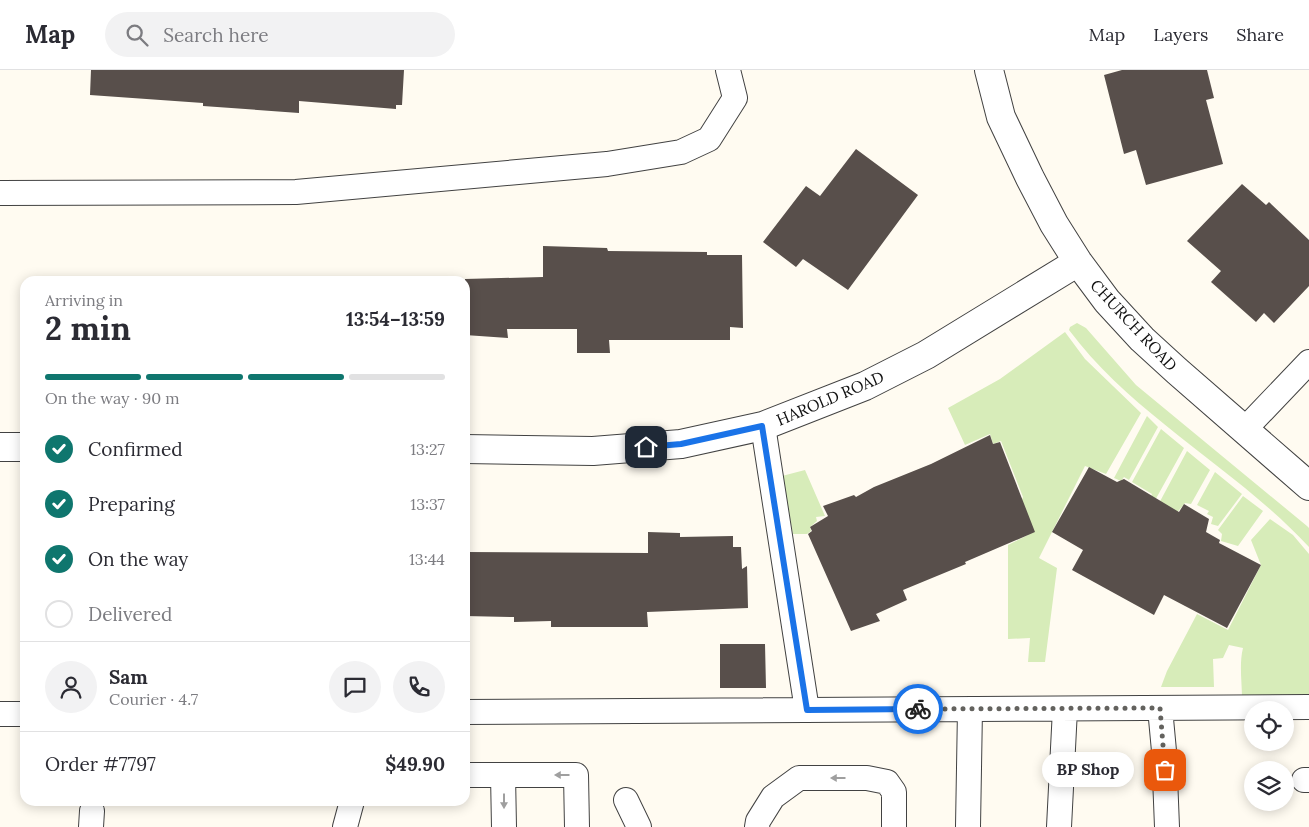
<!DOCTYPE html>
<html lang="en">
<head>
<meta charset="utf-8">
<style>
  :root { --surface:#fff; --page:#f2f2f3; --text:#2b2b33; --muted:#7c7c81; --line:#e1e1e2; --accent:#0f766e }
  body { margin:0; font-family:Lora,serif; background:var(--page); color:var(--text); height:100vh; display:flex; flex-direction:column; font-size:19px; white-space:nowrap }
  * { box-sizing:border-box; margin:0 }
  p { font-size:16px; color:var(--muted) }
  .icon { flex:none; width:28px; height:28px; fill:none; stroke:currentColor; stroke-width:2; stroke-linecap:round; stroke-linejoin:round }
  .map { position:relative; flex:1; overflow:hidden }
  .details { position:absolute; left:20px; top:206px; width:450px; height:530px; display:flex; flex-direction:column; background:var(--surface); border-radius:15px; box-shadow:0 2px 12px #0003 }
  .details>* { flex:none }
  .buttons { position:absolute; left:1244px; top:631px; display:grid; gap:10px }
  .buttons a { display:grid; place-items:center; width:50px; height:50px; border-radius:50%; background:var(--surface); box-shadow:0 2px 12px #0003; font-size:25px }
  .pin { position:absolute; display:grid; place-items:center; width:42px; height:42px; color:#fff; margin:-21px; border-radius:10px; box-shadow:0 2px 8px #0006 }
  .courier { position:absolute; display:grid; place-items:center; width:50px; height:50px; margin:-25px; border:4px solid #1a73e8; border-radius:50%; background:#fff; color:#222; box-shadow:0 1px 6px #0007 }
  .bubble { position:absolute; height:35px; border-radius:18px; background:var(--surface); box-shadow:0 2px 12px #0003; font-size:16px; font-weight:700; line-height:35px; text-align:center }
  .summary em { font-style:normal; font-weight:700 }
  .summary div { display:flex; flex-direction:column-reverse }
  .summary { display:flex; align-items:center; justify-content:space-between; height:85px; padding:0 25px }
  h1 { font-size:32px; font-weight:700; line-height:38px }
  .bar { display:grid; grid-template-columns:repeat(4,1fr); gap:8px 5px; align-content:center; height:60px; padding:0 25px }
  .bar i { height:6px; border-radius:4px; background:var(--line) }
  .bar .active { background:var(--accent) }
  .bar p { grid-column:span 4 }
  .line { display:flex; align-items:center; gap:12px; padding:0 25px; border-top:1px solid var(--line) }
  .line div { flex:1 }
  .round { display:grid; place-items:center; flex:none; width:52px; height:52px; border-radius:26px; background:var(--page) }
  ol { padding:0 25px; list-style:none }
  li { display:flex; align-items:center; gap:15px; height:55px }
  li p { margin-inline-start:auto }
  li .icon { padding:5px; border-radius:50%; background:var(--accent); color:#fff; stroke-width:4 }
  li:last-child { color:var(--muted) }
  li i { width:28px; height:28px; border:2px solid var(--line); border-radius:50% }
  header { display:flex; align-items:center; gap:30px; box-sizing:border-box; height:70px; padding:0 25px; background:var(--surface); border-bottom:1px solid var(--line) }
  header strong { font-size:24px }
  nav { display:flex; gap:28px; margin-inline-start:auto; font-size:18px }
  .search { width:350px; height:45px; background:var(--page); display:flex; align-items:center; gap:12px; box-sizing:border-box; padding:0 18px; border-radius:28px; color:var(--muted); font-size:19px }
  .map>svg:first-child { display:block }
</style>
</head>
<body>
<header>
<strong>Map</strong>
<div class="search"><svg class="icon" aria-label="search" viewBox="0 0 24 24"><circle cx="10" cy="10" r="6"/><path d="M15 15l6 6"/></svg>Search here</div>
<nav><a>Map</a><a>Layers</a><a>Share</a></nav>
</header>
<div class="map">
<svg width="1309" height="757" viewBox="0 0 1309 757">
  <rect width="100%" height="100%" fill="#fffbf1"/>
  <path fill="#d7ecb9" d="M1077,253L1086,258L1136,315L1307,456L1309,458V477C1236,398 1134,347 1069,260L1070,257Z
    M1065,262L1085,289L1141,343L1106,404L1085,396L1039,488L1057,498L1045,592H1028L1030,568L1008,569V475L1028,465L1020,435L1023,427L1001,371L993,374L990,364L965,375L948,338L1000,309Z
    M1147,346L1158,357L1129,410L1124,407L1121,411L1114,408Z
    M1161,359L1184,378L1153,434L1149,432L1152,424L1132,412Z
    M1187,381L1210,400L1191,434L1185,433L1175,445L1157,437Z
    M805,400L825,446L816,447L817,451L810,457L811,461L807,464H793L782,406Z
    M1215,402L1242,424L1218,456L1211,454L1213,447L1207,444L1209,441L1197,435Z
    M1243,426L1263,441L1238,476L1221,471L1222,464L1218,460Z
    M1270,449L1293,465L1309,484V628H1242C1242,612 1239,594 1243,578L1229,575L1223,588L1213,589L1214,617H1161L1167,601L1197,544L1228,560L1261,495L1251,470Z"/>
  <path fill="#584f4b" d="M91,0H404L402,35H396V39L299,31V43L203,36V33L90,25Z
    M1122,0H1207L1214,28L1206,30L1223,94L1146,115L1136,80L1124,84L1104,5Z
    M856,79L918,125L848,220L803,189L796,197L763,172L806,116L820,126Z
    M1242,114L1266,135L1269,132L1309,170V216L1274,253L1264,243L1256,252L1211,212L1221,201L1187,171Z
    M543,176L607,178L608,181L707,182V185H742L743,258L730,257V270H609L610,283H577V259H507L508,268L465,265V209L543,207Z
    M990,365L993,374L1000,372L1035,462L965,492L966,494L903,520L907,530L876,544L880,551L851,561L808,464L812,461L810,457L828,446L823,436L854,425L856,427L874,417L931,394Z
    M1089,397L1117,412L1124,409L1179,442L1184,434L1209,449L1206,462L1220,470L1219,473L1261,495L1227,558L1164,525L1154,545L1072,500L1083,480L1052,462Z
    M648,462L680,463V467L733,466V477H741L742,499L747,496L748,538L647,542L648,557H551V551L514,552V547L465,546V482L648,483Z
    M720,574H765L766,618H720Z"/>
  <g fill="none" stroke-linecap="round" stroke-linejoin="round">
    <g stroke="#424242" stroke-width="26">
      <path id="lane" d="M0,123L296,122L607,94L681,82L709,69L735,28L728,0
        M763,356L807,640
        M1245,359L1309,292
        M1160,638L1164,681L1167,757
        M465,642L1309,637
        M0,644H25
        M465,705H576L577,757
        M503,705L504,757
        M1304,710H1309
        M626,730L639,757
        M91,757L92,741
        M345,757L352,731
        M757,757L758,751L773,727L799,708H867L887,712L894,722V757
        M968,757L970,639
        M1059,757L1065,639"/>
    </g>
    <g stroke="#424242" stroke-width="30">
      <path id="street" d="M989,0L1001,47L1030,108L1054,154L1078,192L1107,231L1142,269L1177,301L1309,416
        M0,377H25
        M465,379L593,381L681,374L763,356L865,316L926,285L1078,192"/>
    </g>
    <use href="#lane" stroke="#fff" stroke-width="24"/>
    <use href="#street" stroke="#fff" stroke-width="28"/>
  </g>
  <defs><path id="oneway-solid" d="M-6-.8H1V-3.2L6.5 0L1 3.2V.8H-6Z" transform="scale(1.25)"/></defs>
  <g fill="#9f9f9f">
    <use href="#oneway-solid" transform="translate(562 705) rotate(180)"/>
    <use href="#oneway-solid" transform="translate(838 708) rotate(180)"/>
    <use href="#oneway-solid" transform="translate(504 731) rotate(90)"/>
  </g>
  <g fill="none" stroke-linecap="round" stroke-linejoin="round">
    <path stroke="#63625e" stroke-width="5" stroke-dasharray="0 9" d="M918,639L1160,638L1165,700"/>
    <path stroke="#1a73e8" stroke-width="6" d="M646,377L681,374L762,356L807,640L918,639"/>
  </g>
  <g text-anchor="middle" stroke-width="5" stroke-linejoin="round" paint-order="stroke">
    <g font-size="16" fill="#0f0f0f" stroke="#fff">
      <text transform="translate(1134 255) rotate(47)" y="6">CHURCH ROAD</text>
      <text transform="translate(830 328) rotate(-23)" y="6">HAROLD ROAD</text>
    </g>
  </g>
</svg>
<div class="buttons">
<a><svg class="icon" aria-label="locate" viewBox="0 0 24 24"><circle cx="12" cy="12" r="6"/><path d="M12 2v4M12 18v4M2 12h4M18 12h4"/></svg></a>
<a><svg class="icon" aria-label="layers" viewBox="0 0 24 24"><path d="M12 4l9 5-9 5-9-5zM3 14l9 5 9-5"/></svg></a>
</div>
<div class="pin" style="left:1165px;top:700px;background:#ea580c"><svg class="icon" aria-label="bag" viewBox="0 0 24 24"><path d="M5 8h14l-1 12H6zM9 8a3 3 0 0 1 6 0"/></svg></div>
<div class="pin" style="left:646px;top:377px;background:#1f2937"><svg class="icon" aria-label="home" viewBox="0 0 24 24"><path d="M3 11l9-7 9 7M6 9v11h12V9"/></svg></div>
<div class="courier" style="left:918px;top:639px"><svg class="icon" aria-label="bike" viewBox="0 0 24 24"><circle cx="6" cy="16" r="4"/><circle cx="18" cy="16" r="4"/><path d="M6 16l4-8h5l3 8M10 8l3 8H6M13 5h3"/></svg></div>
<div class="bubble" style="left:1042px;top:682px;width:92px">BP Shop</div>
<section class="details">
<div class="summary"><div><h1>2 min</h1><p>Arriving in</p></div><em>13:54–13:59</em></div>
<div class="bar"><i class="active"></i><i class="active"></i><i class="active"></i><i></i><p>On the way · 90 m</p></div>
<ol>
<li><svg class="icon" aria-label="check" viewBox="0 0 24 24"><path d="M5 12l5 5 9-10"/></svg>Confirmed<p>13:27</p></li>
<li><svg class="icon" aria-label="check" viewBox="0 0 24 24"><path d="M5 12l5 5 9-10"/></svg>Preparing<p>13:37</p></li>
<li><svg class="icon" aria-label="check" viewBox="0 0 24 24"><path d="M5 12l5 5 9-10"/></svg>On the way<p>13:44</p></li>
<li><i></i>Delivered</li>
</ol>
<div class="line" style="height:90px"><a class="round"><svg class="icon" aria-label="person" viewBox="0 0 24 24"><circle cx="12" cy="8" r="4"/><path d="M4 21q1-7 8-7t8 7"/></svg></a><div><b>Sam</b><p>Courier · 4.7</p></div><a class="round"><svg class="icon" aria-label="chat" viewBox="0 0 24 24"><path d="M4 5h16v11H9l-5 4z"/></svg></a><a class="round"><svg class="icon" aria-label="phone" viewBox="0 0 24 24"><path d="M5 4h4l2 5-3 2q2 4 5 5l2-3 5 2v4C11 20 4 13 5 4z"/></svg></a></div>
<div class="line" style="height:65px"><div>Order #7797</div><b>$49.90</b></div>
</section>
</div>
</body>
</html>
